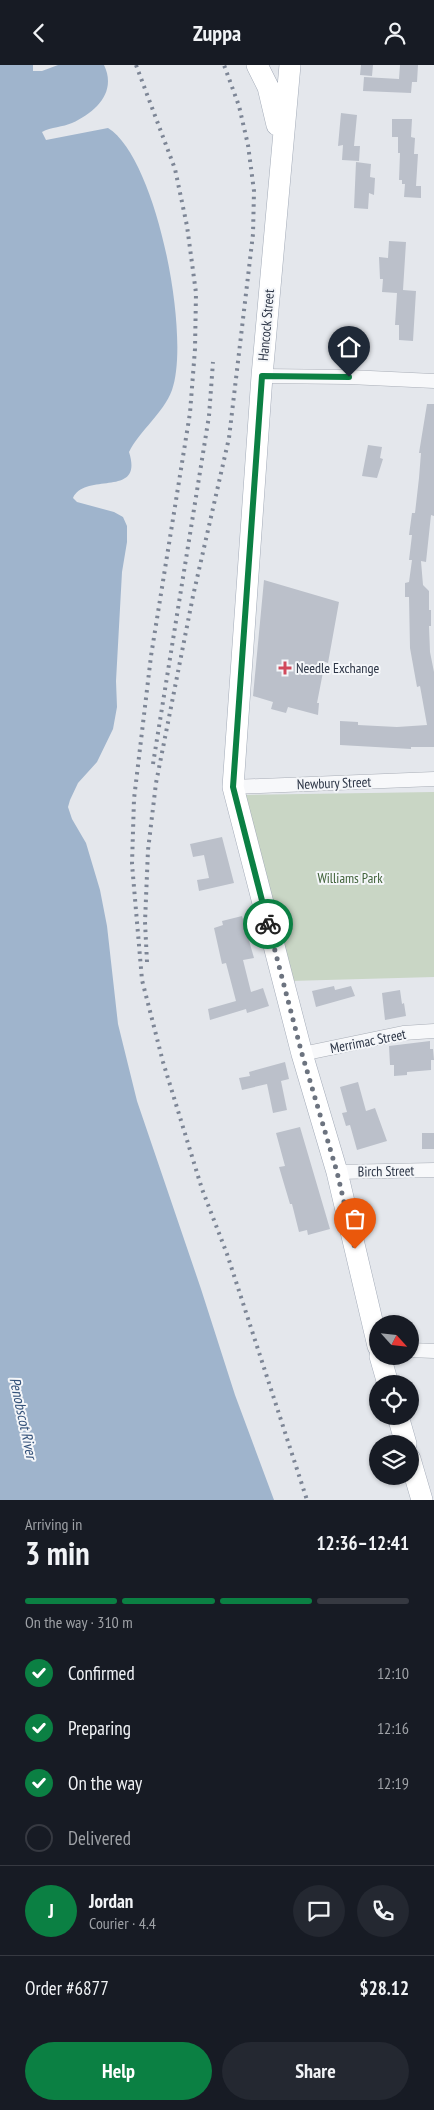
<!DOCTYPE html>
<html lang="en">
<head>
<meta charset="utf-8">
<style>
  :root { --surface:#171b24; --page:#242831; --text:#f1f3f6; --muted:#9ea1a6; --line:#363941; --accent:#0b8043 }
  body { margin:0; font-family:"PT Sans Narrow",sans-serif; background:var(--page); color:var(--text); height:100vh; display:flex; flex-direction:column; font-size:19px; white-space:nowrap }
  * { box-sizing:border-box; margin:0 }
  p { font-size:16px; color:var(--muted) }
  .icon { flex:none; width:28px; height:28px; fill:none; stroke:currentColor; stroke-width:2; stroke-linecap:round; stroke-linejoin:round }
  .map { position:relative; height:1435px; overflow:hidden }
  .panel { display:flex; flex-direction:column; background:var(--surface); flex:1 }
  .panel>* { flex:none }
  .needle { width:32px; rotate:117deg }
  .tools { position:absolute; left:369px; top:1250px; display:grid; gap:10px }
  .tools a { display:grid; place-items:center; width:50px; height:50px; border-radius:50%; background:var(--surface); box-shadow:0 1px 4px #0004; font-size:25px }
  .pin { position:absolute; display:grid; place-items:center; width:42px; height:42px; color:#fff; margin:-51px -21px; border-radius:50% 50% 50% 0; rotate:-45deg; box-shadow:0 0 5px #0007 }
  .pin .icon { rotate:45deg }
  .courier { position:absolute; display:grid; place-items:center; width:50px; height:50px; margin:-25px; border:4px solid #0b8043; border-radius:50%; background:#fff; color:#222; box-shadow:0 1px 6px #0007 }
  .summary em { font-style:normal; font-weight:700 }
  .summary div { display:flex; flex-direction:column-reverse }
  .summary { display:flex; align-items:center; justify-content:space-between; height:85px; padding:0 25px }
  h1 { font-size:32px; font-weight:700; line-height:38px }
  .bar { display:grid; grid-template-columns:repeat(4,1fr); gap:8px 5px; align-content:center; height:60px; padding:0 25px }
  .bar i { height:6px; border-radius:4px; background:var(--line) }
  .bar .selected { background:var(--accent) }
  .bar p { grid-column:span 4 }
  .line { display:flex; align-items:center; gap:12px; padding:0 25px; border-top:1px solid var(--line) }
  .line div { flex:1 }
  .round { display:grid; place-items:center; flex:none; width:52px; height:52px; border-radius:26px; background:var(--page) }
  ol { padding:0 25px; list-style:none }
  li { display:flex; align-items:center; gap:15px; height:55px }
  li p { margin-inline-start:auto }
  li .icon { padding:5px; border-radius:50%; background:var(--accent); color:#fff; stroke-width:4 }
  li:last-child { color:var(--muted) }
  li i { width:28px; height:28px; border:2px solid var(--line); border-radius:50% }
  .button { display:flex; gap:10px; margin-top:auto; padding:10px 25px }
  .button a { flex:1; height:58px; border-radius:30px; background:var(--accent); color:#fff; font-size:20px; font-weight:700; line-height:58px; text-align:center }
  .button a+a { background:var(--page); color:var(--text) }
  header { display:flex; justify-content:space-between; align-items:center; height:65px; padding:0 25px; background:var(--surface); font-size:22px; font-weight:700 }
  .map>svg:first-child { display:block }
</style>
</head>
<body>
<header><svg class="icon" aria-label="back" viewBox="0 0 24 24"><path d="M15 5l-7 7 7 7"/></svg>Zuppa<svg class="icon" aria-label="person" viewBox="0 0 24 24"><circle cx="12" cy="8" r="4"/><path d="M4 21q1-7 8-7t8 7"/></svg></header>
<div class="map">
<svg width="434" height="1435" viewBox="0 0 434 1435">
  <rect width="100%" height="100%" fill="#e4e7ec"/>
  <path fill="#c9d6c5" d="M434,727V912L290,916L241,730Z"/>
  <path fill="#9fb4cc" d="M0,0H33V6H42L58,0H104C117,27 96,47 72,58C63,62 51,62 42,67L46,75L108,63C157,93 191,272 172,325C163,349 140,365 129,387C144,434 86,406 73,433L77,437L114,447L123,452L127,461V477L122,507L116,616L117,642L113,664L97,697L78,718L70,735L68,742L72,754L86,778L100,825L107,861L118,959L137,1036L201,1224L235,1330L274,1435H0Z"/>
  <path fill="#bbc0ca" d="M361,0H373L372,11L360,10Z
    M400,0H418L417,17H412L411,28L363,26L364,12L399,14Z
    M341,48L357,50L354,81H360L359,96L342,95L343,80L338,81Z
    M392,54H412L411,72L415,73L414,89H418L416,121H421V133L404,132L405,119H402V115H399L400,88H398V72H392Z
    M356,97L371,99L370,112L375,113L374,130L369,128L368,144L354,143Z
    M389,176L406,177L403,225L416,226L413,276L399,275V260H395L397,228L382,227L383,214H380L379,192L388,193Z
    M427,339H434V451L431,450L426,497L421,496L423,520L429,526V545H431V561H429L430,587L434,607V682H411V684L340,680V656L358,657V660L397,662L427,660L420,621L417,622L410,583L409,532H405V518L409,517L412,495H409L412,470H409L412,448H415L419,413L421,388H419Z
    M368,380L382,382L380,393L383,394L377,413L362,411Z
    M264,515L339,537L328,598L325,597L317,638H319L318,650L288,642L286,648L271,644L273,637L253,631Z
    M222,772L234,818L199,826L197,815L209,813L204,790L193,792L190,779Z
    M242,851L254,893L243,895L251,927L263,923L269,941L247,948L246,944L210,955L208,944L236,936L226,898L222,899L214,863L223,860L222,856Z
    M334,921L335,925L351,921L355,931L316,942L312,926Z
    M400,925L402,939L404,938L406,951L385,955L382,928Z
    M430,976V984H433L434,995H431V1005L407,1007V1010L394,1011V1000H390L389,981Z
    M285,997L289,1014L281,1016L287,1045L273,1048L267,1019L242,1025L239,1013L250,1011L249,1007Z
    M358,1017L366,1046L375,1043L387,1076L357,1085L350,1060L346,1061L342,1048L347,1047L340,1022Z
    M300,1062L330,1164L308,1170L307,1165L299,1167L292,1139H290L279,1102L285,1101L276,1068Z
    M422,1068H434V1084H422Z"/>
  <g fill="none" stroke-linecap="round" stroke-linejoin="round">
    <g stroke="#a9aeb7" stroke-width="15">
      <path id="minor" d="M262,311L349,312L434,316
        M233,722L434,714
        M302,989L403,968L434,966
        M337,1107L434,1105
        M410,1285L434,1286"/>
    </g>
    <g stroke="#a3abb8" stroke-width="22">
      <path id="primary" d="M257,0L268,22L277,60
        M290,0L262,311L233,722L302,989L337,1107L378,1281
        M380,1291L388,1319
        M398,1351L406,1379
        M410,1394L422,1435"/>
    </g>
    <use href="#minor" stroke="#f7f8fa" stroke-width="14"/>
    <use href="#primary" stroke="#fff" stroke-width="21"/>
    <path stroke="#7d8696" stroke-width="4" stroke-dasharray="2.5 5" stroke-linecap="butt" d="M136,0L175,104L187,161L196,228L195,284L190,348L151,591L134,734L132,799L142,915L163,997L202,1124L227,1189L307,1435
      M153,699L209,351L213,297
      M147,897L145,857L148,785L156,718L193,531L229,373L253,169L254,126L248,80L239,41L224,0"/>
  </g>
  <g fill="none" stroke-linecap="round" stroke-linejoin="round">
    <path stroke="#6c737f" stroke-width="5" stroke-dasharray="0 9" d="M268,859L302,989L337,1107L355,1184"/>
    <path stroke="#0b8043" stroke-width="6" d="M268,859L233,722L262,311L349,312"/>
  </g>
  <path fill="#d1495b" stroke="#f4f6f9" stroke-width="2" d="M282.5 595.5h5v5h5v5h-5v5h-5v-5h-5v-5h5z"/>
  <g text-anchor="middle" stroke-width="4" stroke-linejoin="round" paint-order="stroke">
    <g font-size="14" fill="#2b3445" stroke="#f4f6f9">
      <text transform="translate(266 260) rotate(-85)" y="5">Hancock Street</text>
      <text transform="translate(334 718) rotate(-2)" y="5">Newbury Street</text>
      <text transform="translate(368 976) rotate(-11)" y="5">Merrimac Street</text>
      <text transform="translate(386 1106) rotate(-1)" y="5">Birch Street</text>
    </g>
    <g font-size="14" fill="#2b3445" stroke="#f4f6f9" text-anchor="start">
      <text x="296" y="608">Needle Exchange</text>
    </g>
    <g font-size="14" fill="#3f6138" stroke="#f4f6f9">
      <text x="350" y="818">Williams Park</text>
    </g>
    <g font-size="15" font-style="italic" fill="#34527a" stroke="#f4f6f9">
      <text transform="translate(23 1353) rotate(78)" y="5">Penobscot River</text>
    </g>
  </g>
</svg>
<div class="tools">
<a><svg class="needle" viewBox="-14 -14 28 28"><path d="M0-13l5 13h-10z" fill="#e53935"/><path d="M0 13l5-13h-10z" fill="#9ea1a6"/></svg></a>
<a><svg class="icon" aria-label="locate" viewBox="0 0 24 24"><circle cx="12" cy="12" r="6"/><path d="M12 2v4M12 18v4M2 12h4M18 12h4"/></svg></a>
<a><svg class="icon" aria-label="layers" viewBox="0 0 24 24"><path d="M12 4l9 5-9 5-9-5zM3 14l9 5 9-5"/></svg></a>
</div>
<div class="pin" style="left:355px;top:1184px;background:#ea580c"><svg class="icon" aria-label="bag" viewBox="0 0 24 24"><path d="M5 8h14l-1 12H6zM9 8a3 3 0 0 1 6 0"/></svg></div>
<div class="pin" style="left:349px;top:312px;background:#1f2937"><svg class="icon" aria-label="home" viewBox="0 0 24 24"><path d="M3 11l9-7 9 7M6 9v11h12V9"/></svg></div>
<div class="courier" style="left:268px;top:859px"><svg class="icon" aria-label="bike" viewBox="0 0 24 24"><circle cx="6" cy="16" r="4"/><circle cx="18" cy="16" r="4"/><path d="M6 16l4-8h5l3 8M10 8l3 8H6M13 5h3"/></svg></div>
</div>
<section class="panel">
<div class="summary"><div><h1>3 min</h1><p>Arriving in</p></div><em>12:36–12:41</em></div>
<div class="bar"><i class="selected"></i><i class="selected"></i><i class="selected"></i><i></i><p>On the way · 310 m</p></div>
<ol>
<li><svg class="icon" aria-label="check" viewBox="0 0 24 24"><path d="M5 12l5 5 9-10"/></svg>Confirmed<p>12:10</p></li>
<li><svg class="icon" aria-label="check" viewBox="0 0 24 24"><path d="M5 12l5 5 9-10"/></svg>Preparing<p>12:16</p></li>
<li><svg class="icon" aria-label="check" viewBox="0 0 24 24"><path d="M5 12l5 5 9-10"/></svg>On the way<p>12:19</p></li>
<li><i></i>Delivered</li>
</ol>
<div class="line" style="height:90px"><b class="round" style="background:var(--accent);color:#fff">J</b><div><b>Jordan</b><p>Courier · 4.4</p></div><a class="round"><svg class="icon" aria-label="chat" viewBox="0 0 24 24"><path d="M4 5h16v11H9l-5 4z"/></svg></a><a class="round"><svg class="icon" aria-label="phone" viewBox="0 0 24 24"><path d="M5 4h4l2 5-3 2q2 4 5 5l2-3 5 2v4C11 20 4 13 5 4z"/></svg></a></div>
<div class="line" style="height:65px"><div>Order #6877</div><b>$28.12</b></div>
<div class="button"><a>Help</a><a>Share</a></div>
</section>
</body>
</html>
